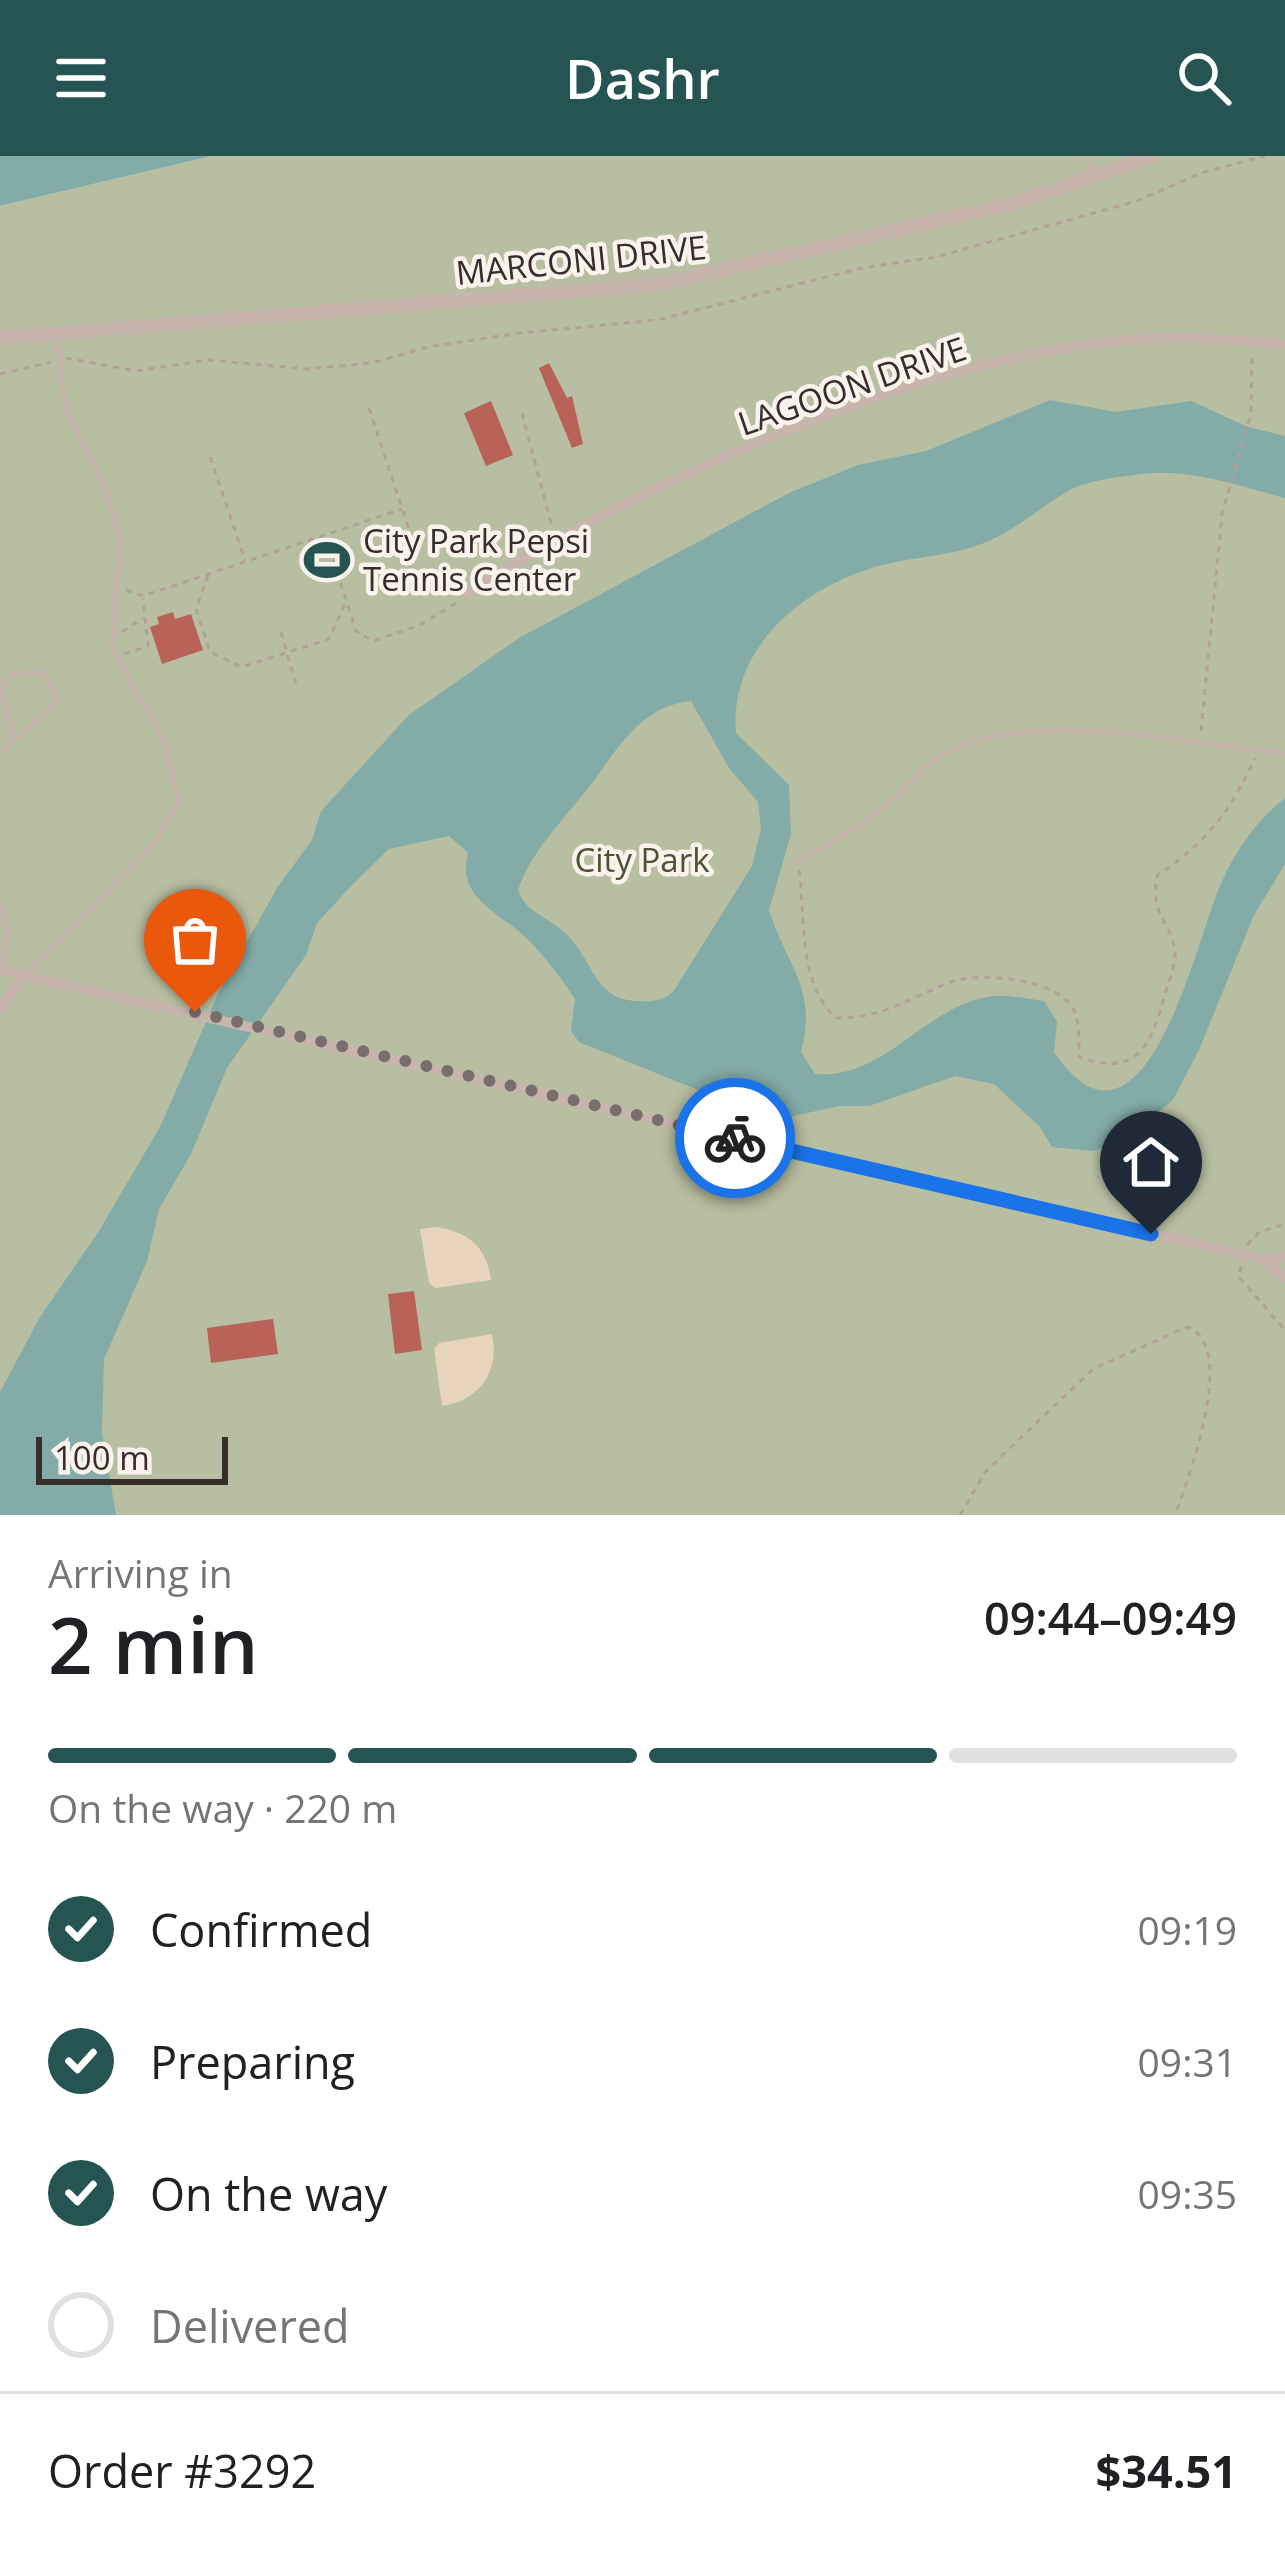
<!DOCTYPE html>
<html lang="en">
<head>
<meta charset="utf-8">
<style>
  :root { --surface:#fff; --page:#f2f2f2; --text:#202124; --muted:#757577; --line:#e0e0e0; --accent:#255452 }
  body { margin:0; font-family:"Open Sans",sans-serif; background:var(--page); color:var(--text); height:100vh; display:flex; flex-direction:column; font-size:45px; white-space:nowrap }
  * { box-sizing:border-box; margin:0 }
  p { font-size:39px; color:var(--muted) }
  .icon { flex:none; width:66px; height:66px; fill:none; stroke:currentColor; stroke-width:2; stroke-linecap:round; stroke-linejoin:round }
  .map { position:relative; height:1359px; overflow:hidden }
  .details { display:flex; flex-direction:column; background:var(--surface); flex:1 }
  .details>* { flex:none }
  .scale { position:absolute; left:36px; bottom:30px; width:192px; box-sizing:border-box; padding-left:12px; border:6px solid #372d2b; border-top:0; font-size:33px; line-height:42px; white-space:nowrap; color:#372d2b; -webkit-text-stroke:9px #f9f2ed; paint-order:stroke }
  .pin { position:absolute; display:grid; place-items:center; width:102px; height:102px; color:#fff; margin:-123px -51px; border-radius:50% 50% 50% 0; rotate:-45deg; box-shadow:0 0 12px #0007 }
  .pin .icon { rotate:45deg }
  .courier { position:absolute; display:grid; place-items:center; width:120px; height:120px; margin:-60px; border:9px solid #1a73e8; border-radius:50%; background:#fff; color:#222; box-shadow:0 3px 15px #0007 }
  .head em { font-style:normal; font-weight:600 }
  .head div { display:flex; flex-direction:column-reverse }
  .head { display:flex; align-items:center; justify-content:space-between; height:204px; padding:0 48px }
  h1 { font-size:78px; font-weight:600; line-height:90px }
  .bar { display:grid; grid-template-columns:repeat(4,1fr); gap:18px 12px; align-content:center; height:144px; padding:0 48px }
  .bar i { height:15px; border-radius:9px; background:var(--line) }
  .bar .on { background:var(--accent) }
  .bar p { grid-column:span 4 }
  .line { display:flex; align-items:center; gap:30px; padding:0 48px; border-top:3px solid var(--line) }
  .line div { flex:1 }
  ol { padding:0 48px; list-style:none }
  li { display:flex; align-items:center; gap:36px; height:132px }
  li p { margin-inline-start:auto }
  li .icon { padding:12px; border-radius:50%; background:var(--accent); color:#fff; stroke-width:4 }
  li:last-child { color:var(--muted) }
  li i { width:66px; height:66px; border:6px solid var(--line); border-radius:50% }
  header { display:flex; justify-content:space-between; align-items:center; height:156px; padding:0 48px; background:var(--accent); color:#fff; font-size:54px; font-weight:600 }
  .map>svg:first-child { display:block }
</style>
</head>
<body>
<header><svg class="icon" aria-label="menu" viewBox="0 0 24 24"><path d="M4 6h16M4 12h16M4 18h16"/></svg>Dashr<svg class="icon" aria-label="search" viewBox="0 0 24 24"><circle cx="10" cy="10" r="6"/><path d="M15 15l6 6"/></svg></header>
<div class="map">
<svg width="1285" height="1359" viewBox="0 0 1285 1359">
  <rect width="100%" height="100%" fill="#f1e7e1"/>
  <path fill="#b8bea2" d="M212,0H1285V1359H0V50Z"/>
  <path fill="#e8d3bc" d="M435,1071C468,1075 487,1091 491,1124L435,1132L429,1127L420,1073Z
    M492,1178C500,1216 480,1244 442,1250L434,1193L439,1187Z"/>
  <path fill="#83aba7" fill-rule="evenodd" d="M0,0H212L0,50Z
    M1050,244L1116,256L1191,245L1248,271L1285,280V342C1239,330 1190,312 1141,318C1120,321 1089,324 1070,334C1043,349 1021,370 993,383C958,400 923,399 887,408C807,427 729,489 736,577L789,629L791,678L769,754C787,811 818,833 801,896L815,918C884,924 922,853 987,841C1004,837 1026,843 1044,845L1057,866L1054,896C1141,1024 1194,796 1216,740C1230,702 1254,666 1285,642V708L1254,759L1199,894L1173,944L1119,988L1091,995L1052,991L1040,971L994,928L955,920L869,950H839L789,961L703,936L579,886L571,875L575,843C559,819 542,796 521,777C497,756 456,740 468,697L449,680L389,693L351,730L317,767L306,799L227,912L191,998L159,1053L147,1105L104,1203L102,1277L116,1359H0V1236L40,1161L99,1075L160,971L220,834L277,732L312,684L321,655L409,559L519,482L789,337L858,309L926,295ZM691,545L729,612L758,646L761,673L752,710L673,836C662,845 652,846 638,845C594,844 594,805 566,778C550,761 526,758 518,734C529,700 558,669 581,641C614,602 634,551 691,545Z"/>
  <path fill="#b96257" d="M549,207L567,242L572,240L583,288L572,292L539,212Z
    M491,245L513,299L486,310L464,257Z
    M173,456L175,463L191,458L203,494L162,508L150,471L159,468L157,461Z
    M414,1135L422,1194L395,1198L388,1138Z
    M273,1163L278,1198L211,1207L207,1172Z"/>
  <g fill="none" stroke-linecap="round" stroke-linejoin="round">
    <path stroke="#b3a098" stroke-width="3" stroke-dasharray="6 6" stroke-linecap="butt" d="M66,202L136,215L209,204L306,213L372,207L428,191L520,177L657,164L862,112L936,101L1137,45L1201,17L1265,0
      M0,218L51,206
      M369,252L415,392
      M522,257L552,371
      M210,301L245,404
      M326,381L356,475L373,485L420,469L458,446
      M208,419L196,453L210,496L242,511L329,483L346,445
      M126,434L143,440L402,353
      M122,476L143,462
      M281,476L297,532
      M124,498L148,490L143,442
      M1201,575L1222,358L1251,257L1252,200
      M799,714C806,762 797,826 836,862C881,863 910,842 951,826C980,815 1059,823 1074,854C1080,867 1079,887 1079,901C1140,923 1152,886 1166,835C1169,824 1176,809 1175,798C1173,765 1147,758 1158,718C1206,689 1232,652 1255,602
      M1247,1089L1259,1076L1285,1068
      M1241,1110L1239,1121L1285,1174
      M960,1359L986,1315L1093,1213L1187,1171C1239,1188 1188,1324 1175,1359"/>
    <path stroke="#c8b6ae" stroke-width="4.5" d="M1087,0L1092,18
      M0,530L12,518L43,516L56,540L50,553L0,597
      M0,531L15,584
      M797,706C828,687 865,670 891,645C913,624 925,607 954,593C1041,553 1190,588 1285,597
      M0,749L7,772L3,814
      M26,818L156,686L179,647L165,587L112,491L120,385L104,327L66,255L57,182"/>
    <path stroke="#c8b6ae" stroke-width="10" d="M468,437C644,325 920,201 1130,184C1182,179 1233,184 1285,188
      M0,814L1262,1103L1285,1100
      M0,853L25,819
      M1262,1103L1285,1121"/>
    <path stroke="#c8b6ae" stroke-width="14" d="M0,182L661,128L1011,48L1153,0"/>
  </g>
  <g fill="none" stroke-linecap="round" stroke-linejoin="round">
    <path stroke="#786e6b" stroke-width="12" stroke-dasharray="0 21.6" d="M195,856L735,982"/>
    <path stroke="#1a73e8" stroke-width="15" d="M735,982L1151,1078"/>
  </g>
  <defs>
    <g id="stadium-bare" transform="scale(3.6)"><path d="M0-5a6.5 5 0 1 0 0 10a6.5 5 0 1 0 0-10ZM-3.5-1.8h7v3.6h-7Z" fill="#255452" stroke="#f9f2ed" stroke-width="2.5" paint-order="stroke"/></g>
  </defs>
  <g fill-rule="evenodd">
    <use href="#stadium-bare" x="327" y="404"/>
  </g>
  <g text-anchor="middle" stroke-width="9" stroke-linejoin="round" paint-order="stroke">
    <g font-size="33" fill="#372d2b" stroke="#f9f2ed">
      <text transform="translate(581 104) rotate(-6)" y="12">MARCONI DRIVE</text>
      <text transform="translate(852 230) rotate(-19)" y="12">LAGOON DRIVE</text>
    </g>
    <g font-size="33" fill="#372d2b" stroke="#f9f2ed" text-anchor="start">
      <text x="363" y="397">City Park Pepsi<tspan x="363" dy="38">Tennis Center</tspan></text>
    </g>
    <g font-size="33" fill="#4b5332" stroke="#f9f2ed">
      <text x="642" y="716">City Park</text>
    </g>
  </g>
</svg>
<div class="scale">100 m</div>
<div class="pin" style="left:195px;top:856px;background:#ea580c"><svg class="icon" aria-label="bag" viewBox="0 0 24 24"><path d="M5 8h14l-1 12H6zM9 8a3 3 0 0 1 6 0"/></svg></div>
<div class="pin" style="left:1151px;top:1078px;background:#1f2937"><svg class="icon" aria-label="home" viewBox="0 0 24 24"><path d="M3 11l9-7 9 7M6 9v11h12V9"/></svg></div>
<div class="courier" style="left:735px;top:982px"><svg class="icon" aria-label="bike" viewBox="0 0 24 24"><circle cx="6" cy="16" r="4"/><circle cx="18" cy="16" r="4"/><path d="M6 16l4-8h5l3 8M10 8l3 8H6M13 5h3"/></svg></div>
</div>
<section class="details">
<div class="head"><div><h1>2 min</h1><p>Arriving in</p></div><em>09:44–09:49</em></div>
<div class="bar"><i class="on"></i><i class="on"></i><i class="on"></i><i></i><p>On the way · 220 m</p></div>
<ol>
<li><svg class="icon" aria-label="check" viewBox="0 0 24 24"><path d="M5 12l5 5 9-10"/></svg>Confirmed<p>09:19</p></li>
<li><svg class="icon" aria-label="check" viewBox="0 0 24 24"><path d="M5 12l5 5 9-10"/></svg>Preparing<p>09:31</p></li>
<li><svg class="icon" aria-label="check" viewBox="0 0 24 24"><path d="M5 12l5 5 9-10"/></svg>On the way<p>09:35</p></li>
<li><i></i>Delivered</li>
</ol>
<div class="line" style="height:156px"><div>Order #3292</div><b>$34.51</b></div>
</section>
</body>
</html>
